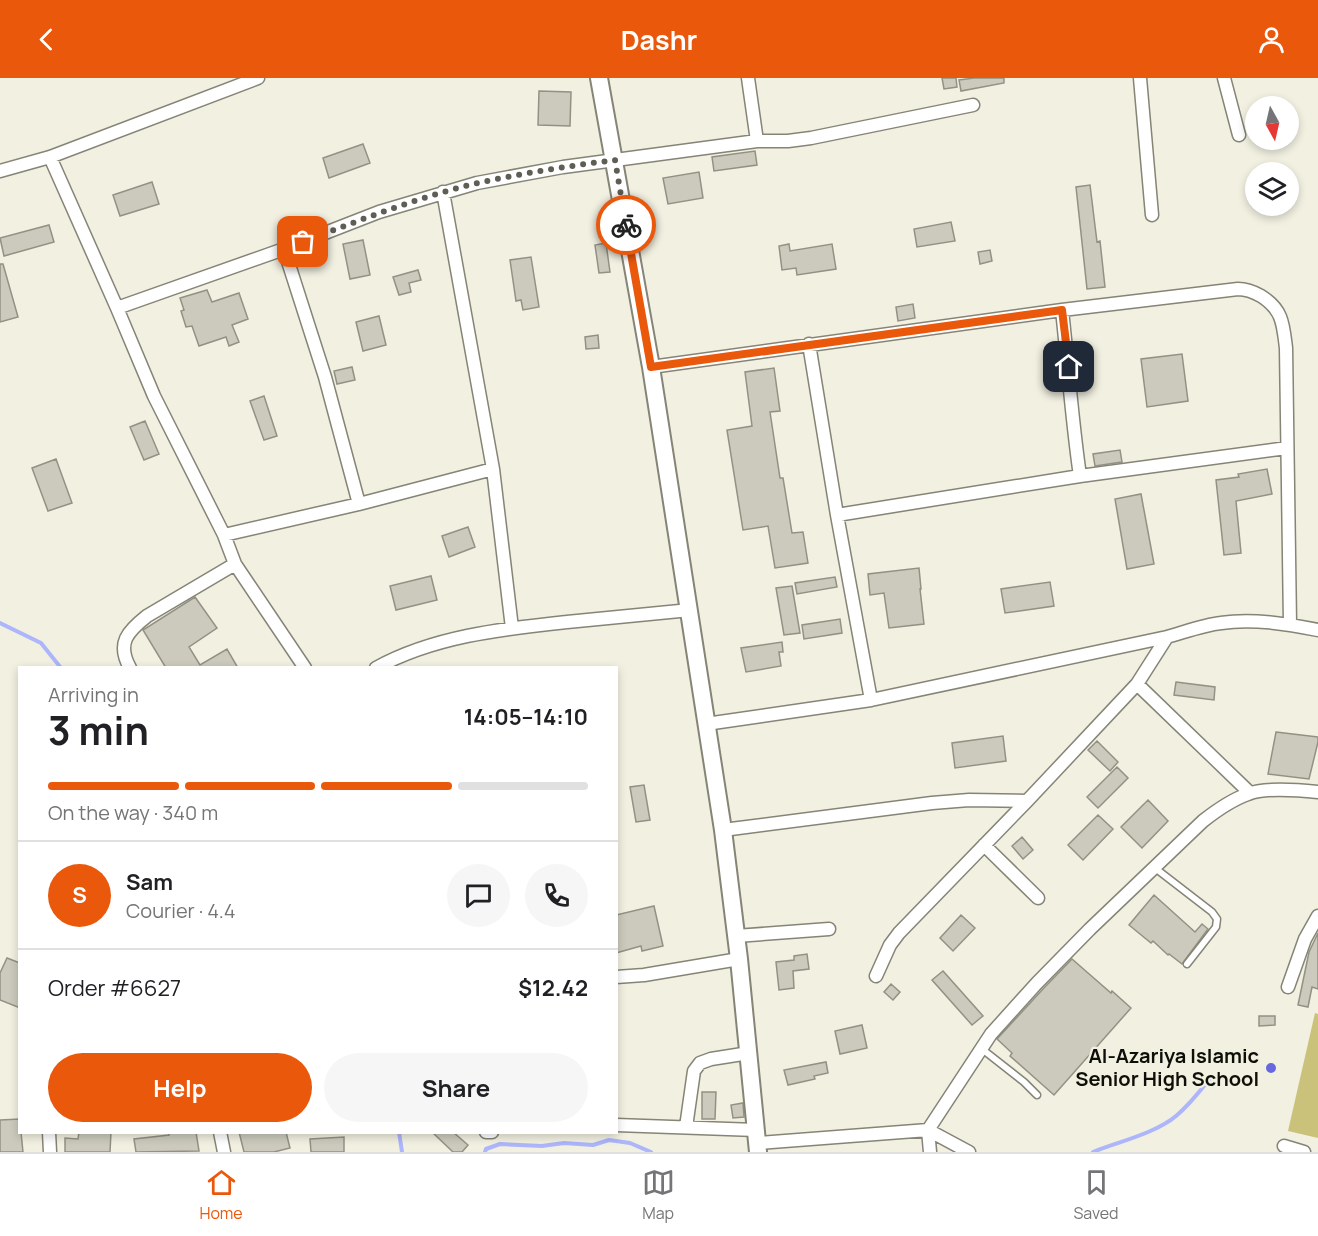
<!DOCTYPE html>
<html lang="en">
<head>
<meta charset="utf-8">
<style>
  :root { --surface:#fff; --page:#f6f6f6; --text:#202124; --muted:#757577; --line:#e0e0e0; --accent:#ea580c }
  body { margin:0; font-family:Manrope,sans-serif; background:var(--page); color:var(--text); height:100vh; display:flex; flex-direction:column; font-size:22px; white-space:nowrap }
  * { box-sizing:border-box; margin:0 }
  p { font-size:20px; color:var(--muted) }
  .icon { flex:none; width:33px; height:33px; fill:none; stroke:currentColor; stroke-width:2; stroke-linecap:round; stroke-linejoin:round }
  .map { position:relative; flex:1; overflow:hidden }
  .sheet { position:absolute; left:18px; top:588px; width:600px; height:468px; display:flex; flex-direction:column; background:var(--surface); border-radius:0px; box-shadow:0 3px 9px #0003 }
  .sheet>* { flex:none }
  .needle { width:39px; rotate:172deg }
  .buttons { position:absolute; left:1245px; top:18px; display:grid; gap:12px }
  .buttons a { display:grid; place-items:center; width:54px; height:54px; border-radius:50%; background:var(--surface); box-shadow:0 3px 9px #0003; font-size:30px }
  .pin { position:absolute; display:grid; place-items:center; width:51px; height:51px; color:#fff; margin:-26px; border-radius:12px; box-shadow:0 3px 9px #0006 }
  .courier { position:absolute; display:grid; place-items:center; width:60px; height:60px; margin:-30px; border:4px solid #ea580c; border-radius:50%; background:#fff; color:#222; box-shadow:0 2px 8px #0007 }
  .overview em { font-style:normal; font-weight:700 }
  .overview div { display:flex; flex-direction:column-reverse }
  .overview { display:flex; align-items:center; justify-content:space-between; height:102px; padding:0 30px }
  h1 { font-size:39px; font-weight:700; line-height:45px }
  .bar { display:grid; grid-template-columns:repeat(4,1fr); gap:9px 6px; align-content:center; height:72px; padding:0 30px }
  .bar i { height:8px; border-radius:4px; background:var(--line) }
  .bar .selected { background:var(--accent) }
  .bar p { grid-column:span 4 }
  .line { display:flex; align-items:center; gap:15px; padding:0 30px; border-top:2px solid var(--line) }
  .line div { flex:1 }
  .round { display:grid; place-items:center; flex:none; width:63px; height:63px; border-radius:32px; background:var(--page) }
  .primary-button { display:flex; gap:12px; margin-top:auto; padding:12px 30px }
  .primary-button a { flex:1; height:69px; border-radius:36px; background:var(--accent); color:#fff; font-size:24px; font-weight:700; line-height:69px; text-align:center }
  .primary-button a+a { background:var(--page); color:var(--text) }
  header { display:flex; justify-content:space-between; align-items:center; height:78px; padding:0 30px; background:var(--accent); color:#fff; font-size:27px; font-weight:700 }
  .tabs { display:flex; justify-content:space-around; align-items:center; height:84px; border-top:2px solid var(--line); background:var(--surface); font-size:16px; color:var(--muted) }
  .tabs a { display:grid; justify-items:center; gap:3px }
  .tabs .selected { color:var(--accent) }
  .map>svg:first-child { display:block }
</style>
</head>
<body>
<header><svg class="icon" aria-label="back" viewBox="0 0 24 24"><path d="M15 5l-7 7 7 7"/></svg>Dashr<svg class="icon" aria-label="person" viewBox="0 0 24 24"><circle cx="12" cy="8" r="4"/><path d="M4 21q1-7 8-7t8 7"/></svg></header>
<div class="map">
<svg width="1318" height="1074" viewBox="0 0 1318 1074">
  <rect width="100%" height="100%" fill="#f1f0e1"/>
  <path fill="#cac27b" d="M1315,935L1318,936V1060L1288,1053Z"/>
  <g fill="none" stroke-linecap="round" stroke-linejoin="round">
    <path stroke="#adb5fb" stroke-width="4" d="M0,545L41,565L61,590
      M399,1054L402,1074
      M485,1074L486,1071L500,1066L542,1068L564,1065L593,1067L609,1062L630,1065L651,1074
      M1093,1074C1118,1064 1156,1055 1176,1038C1189,1027 1201,1012 1211,999"/>
  </g>
  <path fill="#cbcabc" stroke="#939184" stroke-width="1.5" d="M942,0H956L957,9L944,11Z
    M974,0H1004V5L961,13L959,2Z
    M539,13L571,14L570,48L538,47Z
    M363,66L370,85L329,100L323,80Z
    M755,73L757,87L714,93L712,79Z
    M699,94L703,120L668,126L663,100Z
    M152,104L159,126L120,138L113,117Z
    M1090,107L1097,164L1100,163L1105,209L1087,211L1076,109Z
    M951,144L955,163L917,169L914,151Z
    M49,147L54,164L4,178L0,160Z
    M363,162L370,197L350,201L343,166Z
    M606,165L610,194L599,195L595,167Z
    M789,166L790,173L832,166L836,191L797,197L796,190L782,192L779,168Z
    M990,172L992,183L980,186L978,174Z
    M531,179L539,229L523,232L521,222L516,223L510,182Z
    M0,186H3L18,239L0,244Z
    M418,192L421,202L409,205L411,214L399,217L393,199Z
    M207,212L212,224L239,215L248,241L232,247L239,264L229,268L226,259L199,268L192,248L186,249L181,233L184,232L180,220Z
    M913,226L915,240L898,243L896,229Z
    M379,238L386,267L363,273L356,244Z
    M598,257L599,270L586,271L585,259Z
    M1182,276L1188,323L1147,329L1141,281Z
    M352,289L355,302L337,306L334,293Z
    M774,290L780,333L770,334L780,400H783L792,455L803,454L808,485L775,490L768,448L743,452L727,352L752,348L745,294Z
    M264,318L277,358L264,362L250,323Z
    M145,343L159,376L144,382L130,349Z
    M1120,372L1122,384L1095,388L1093,376Z
    M56,381L72,425L48,433L32,390Z
    M1267,391L1272,416L1236,423L1241,475L1224,477L1216,402L1239,399L1238,396Z
    M1141,416L1154,486L1127,491L1115,421Z
    M468,449L475,469L449,479L442,458Z
    M919,490L921,511H920L924,546L889,550L884,515L870,517L868,496Z
    M431,498L437,522L396,532L390,508Z
    M835,499L837,509L797,516L795,505Z
    M1050,504L1054,528L1005,535L1001,511Z
    M792,508L800,555L784,557L776,510Z
    M195,519L217,550L189,569L200,587L227,571L238,590H166L143,552Z
    M840,541L842,555L804,561L802,547Z
    M782,564L783,574H779L781,588L746,594L741,570Z
    M1176,604L1215,609L1214,622L1174,617Z
    M1276,654L1318,659V664L1309,701L1268,696Z
    M1003,658L1006,683L955,690L952,665Z
    M1097,663L1118,684L1110,693L1088,672Z
    M1117,689L1128,700L1098,730L1087,719Z
    M644,707L650,742L636,744L630,709Z
    M1148,722L1168,743L1142,770L1121,749Z
    M1098,737L1113,751L1083,782L1068,767Z
    M1022,759L1033,772L1023,781L1012,768Z
    M1154,817L1195,854L1202,846L1208,851L1182,886L1169,876L1168,877L1153,863L1151,865L1129,847Z
    M654,828L663,868L642,873L641,868L616,875V837Z
    M961,837L975,850L953,873L940,860Z
    M1318,855V911L1312,909L1308,929L1298,927L1309,874Z
    M807,876L809,891L793,893L794,910L779,912L776,884L794,882V878Z
    M7,880L20,885V930L0,922V895Z
    M1072,881L1111,915L1112,913L1131,930L1054,1017L1010,978L1012,975L997,961L1043,911Z
    M943,893L983,938L972,947L932,902Z
    M891,906L900,914L893,922L884,914Z
    M1259,938H1275V947L1259,948Z
    M862,947L867,970L840,976L835,953Z
    M826,984L828,995L814,998L815,1001L788,1007L784,992Z
    M702,1014H716L715,1041H702Z
    M743,1025L744,1039L733,1040L731,1027Z
    M20,1041V1054H21L23,1074H0V1042Z
    M79,1054H111L110,1074H65V1060L78,1061Z
    M168,1054H196L199,1073L136,1074L134,1061L169,1057Z
    M239,1054H286L290,1070L274,1074H244Z
    M432,1054H453L468,1067L462,1074H453Z
    M344,1059V1074H311L310,1061Z"/>
  <g fill="none" stroke-linecap="round" stroke-linejoin="round">
    <g stroke="#858476" stroke-width="9">
      <path id="lane" d="M1155,790L1212,834L1217,841L1216,849L1187,886
        M982,971L1024,1004L1037,1017"/>
    </g>
    <g stroke="#858476" stroke-width="15">
      <path id="street" d="M748,0L757,63
        M1140,0L1152,137
        M1224,0L1239,57
        M50,79L117,230L154,318L224,457L235,486L305,590
        M0,93L50,79L258,0
        M443,114L493,391L512,550
        M284,171L325,299L359,426
        M117,230L284,171L379,134L477,105L563,89L757,63H788L811,60L973,27
        M1062,232C1068,287 1072,343 1080,398
        M809,266L837,437L871,622
        M651,289L1062,232L1238,211C1247,211 1254,214 1261,218C1283,232 1283,246 1286,270L1290,546
        M837,437L1080,398L1287,370
        M224,457L359,426L493,391
        M130,590C116,565 128,553 147,538L235,486
        M376,590C434,558 502,551 567,544C608,540 649,536 690,532
        M1137,606L1250,715
        M706,646L871,622L1167,559C1185,554 1203,547 1221,545C1252,540 1288,546 1318,552
        M723,752L932,725L969,722L1027,723
        M984,767L1038,820
        M736,858L829,851
        M876,898L890,867L899,855L1027,723L1137,606L1167,559
        M616,899L644,897L739,881
        M1288,909L1305,861L1318,838
        M616,1047L756,1052
        M686,1049L694,993L700,985L711,981L749,975
        M49,1054L50,1074
        M220,1054L224,1074
        M486,1054H492
        M758,1065L928,1052L969,1074
        M1284,1068L1304,1074
        M930,1074L928,1052L991,956L1037,905L1090,851L1203,743C1217,732 1231,722 1248,716C1265,709 1299,712 1318,714"/>
    </g>
    <g stroke="#858476" stroke-width="20">
      <path id="secondary" d="M599,0L651,289L723,752L739,881L758,1074"/>
    </g>
    <use href="#lane" stroke="#fff" stroke-width="6"/>
    <use href="#street" stroke="#fff" stroke-width="12"/>
    <use href="#secondary" stroke="#fff" stroke-width="16"/>
  </g>
  <g fill="none" stroke-linecap="round" stroke-linejoin="round">
    <path stroke="#5e5e55" stroke-width="6" stroke-dasharray="0 10.8" d="M303,164C360,142 418,119 478,105C523,95 569,88 615,82L626,147"/>
    <path stroke="#ea580c" stroke-width="8" d="M626,147L651,289L1062,232L1069,289"/>
  </g>
  <circle fill="#6767e0" stroke="#f1f0e1" stroke-width="2" cx="1271" cy="990" r="6"/>
  <g text-anchor="middle" stroke-width="4.5" stroke-linejoin="round" paint-order="stroke">
    <g font-size="20" font-weight="bold" fill="#0f0f0a" stroke="#f1f0e1" text-anchor="end">
      <text x="1259" y="985">Al-Azariya Islamic<tspan x="1259" dy="23">Senior High School</tspan></text>
    </g>
  </g>
</svg>
<div class="buttons">
<a><svg class="needle" viewBox="-14 -14 28 28"><path d="M0-13l5 13h-10z" fill="#e53935"/><path d="M0 13l5-13h-10z" fill="#757577"/></svg></a>
<a><svg class="icon" aria-label="layers" viewBox="0 0 24 24"><path d="M12 4l9 5-9 5-9-5zM3 14l9 5 9-5"/></svg></a>
</div>
<div class="pin" style="left:303px;top:164px;background:#ea580c"><svg class="icon" aria-label="bag" viewBox="0 0 24 24"><path d="M5 8h14l-1 12H6zM9 8a3 3 0 0 1 6 0"/></svg></div>
<div class="pin" style="left:1069px;top:289px;background:#1f2937"><svg class="icon" aria-label="home" viewBox="0 0 24 24"><path d="M3 11l9-7 9 7M6 9v11h12V9"/></svg></div>
<div class="courier" style="left:626px;top:147px"><svg class="icon" aria-label="bike" viewBox="0 0 24 24"><circle cx="6" cy="16" r="4"/><circle cx="18" cy="16" r="4"/><path d="M6 16l4-8h5l3 8M10 8l3 8H6M13 5h3"/></svg></div>
<section class="sheet">
<div class="overview"><div><h1>3 min</h1><p>Arriving in</p></div><em>14:05–14:10</em></div>
<div class="bar"><i class="selected"></i><i class="selected"></i><i class="selected"></i><i></i><p>On the way · 340 m</p></div>
<div class="line" style="height:108px"><b class="round" style="background:var(--accent);color:#fff">S</b><div><b>Sam</b><p>Courier · 4.4</p></div><a class="round"><svg class="icon" aria-label="chat" viewBox="0 0 24 24"><path d="M4 5h16v11H9l-5 4z"/></svg></a><a class="round"><svg class="icon" aria-label="phone" viewBox="0 0 24 24"><path d="M5 4h4l2 5-3 2q2 4 5 5l2-3 5 2v4C11 20 4 13 5 4z"/></svg></a></div>
<div class="line" style="height:78px"><div>Order #6627</div><b>$12.42</b></div>
<div class="primary-button"><a>Help</a><a>Share</a></div>
</section>
</div>
<nav class="tabs">
<a class="selected"><svg class="icon" aria-label="home" viewBox="0 0 24 24"><path d="M3 11l9-7 9 7M6 9v11h12V9"/></svg>Home</a>
<a><svg class="icon" aria-label="map" viewBox="0 0 24 24"><path d="M3 6l6-2 6 2 6-2v14l-6 2-6-2-6 2zM9 4v14M15 6v14"/></svg>Map</a>
<a><svg class="icon" aria-label="saved" viewBox="0 0 24 24"><path d="M7 4h10v16l-5-4-5 4z"/></svg>Saved</a>
</nav>
</body>
</html>
